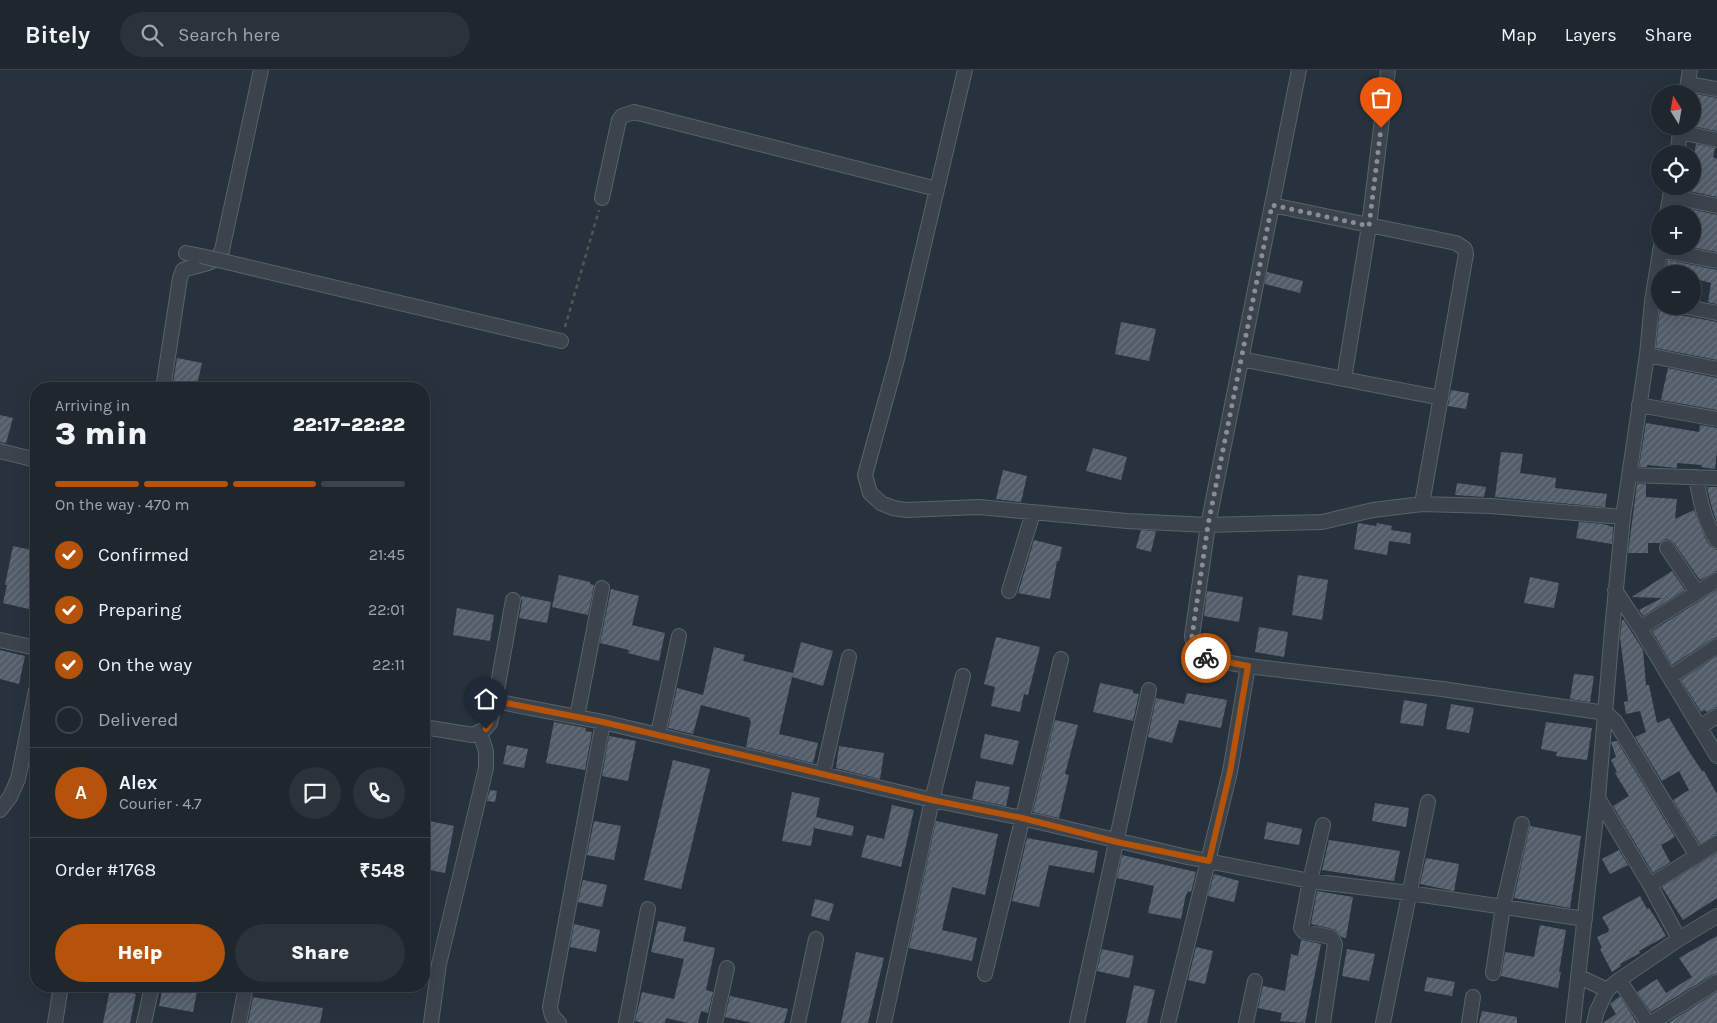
<!DOCTYPE html>
<html lang="en">
<head>
<meta charset="utf-8">
<style>
  :root { --surface:#1e262e; --page:#2b323a; --text:#f1f3f6; --muted:#a1a5aa; --line:#3c434a; --accent:#b45309 }
  body { margin:0; font-family:Karla,sans-serif; background:var(--page); color:var(--text); height:100vh; display:flex; flex-direction:column; font-size:19px; white-space:nowrap }
  * { box-sizing:border-box; margin:0 }
  p { font-size:16px; color:var(--muted) }
  .icon { flex:none; width:28px; height:28px; fill:none; stroke:currentColor; stroke-width:2; stroke-linecap:round; stroke-linejoin:round }
  .map { position:relative; flex:1; overflow:hidden }
  .drawer { position:absolute; left:30px; top:312px; width:400px; height:610px; display:flex; flex-direction:column; background:var(--surface); border-radius:20px; box-shadow:0 5px 20px #0002,0 0 0 1px var(--line) }
  .drawer>* { flex:none }
  .needle { width:32px; rotate:349deg }
  .fabs { position:absolute; left:1651px; top:15px; display:grid; gap:10px }
  .fabs a { display:grid; place-items:center; width:50px; height:50px; border-radius:50%; background:var(--surface); box-shadow:0 5px 20px #0002,0 0 0 1px var(--line); font-size:25px }
  .pin { position:absolute; display:grid; place-items:center; width:42px; height:42px; color:#fff; margin:-51px -21px; border-radius:50% 50% 50% 0; rotate:-45deg; box-shadow:0 0 5px #0007 }
  .pin .icon { rotate:45deg }
  .courier { position:absolute; display:grid; place-items:center; width:50px; height:50px; margin:-25px; border:4px solid #b45309; border-radius:50%; background:#fff; color:#222; box-shadow:0 1px 6px #0007 }
  .summary em { font-style:normal; font-weight:800 }
  .summary div { display:flex; flex-direction:column-reverse }
  .summary { display:flex; align-items:center; justify-content:space-between; height:85px; padding:0 25px }
  h1 { font-size:32px; font-weight:800; line-height:38px }
  .bar { display:grid; grid-template-columns:repeat(4,1fr); gap:8px 5px; align-content:center; height:60px; padding:0 25px }
  .bar i { height:6px; border-radius:4px; background:var(--line) }
  .bar .current { background:var(--accent) }
  .bar p { grid-column:span 4 }
  .line { display:flex; align-items:center; gap:12px; padding:0 25px; border-top:1px solid var(--line) }
  .line div { flex:1 }
  .round { display:grid; place-items:center; flex:none; width:52px; height:52px; border-radius:26px; background:var(--page) }
  ol { padding:0 25px; list-style:none }
  li { display:flex; align-items:center; gap:15px; height:55px }
  li p { margin-inline-start:auto }
  li .icon { padding:5px; border-radius:50%; background:var(--accent); color:#fff; stroke-width:4 }
  li:last-child { color:var(--muted) }
  li i { width:28px; height:28px; border:2px solid var(--line); border-radius:50% }
  .primary-button { display:flex; gap:10px; margin-top:auto; padding:10px 25px }
  .primary-button a { flex:1; height:58px; border-radius:30px; background:var(--accent); color:#fff; font-size:20px; font-weight:800; line-height:58px; text-align:center }
  .primary-button a+a { background:var(--page); color:var(--text) }
  header { display:flex; align-items:center; gap:30px; box-sizing:border-box; height:70px; padding:0 25px; background:var(--surface); border-bottom:1px solid var(--line) }
  header strong { font-size:24px }
  nav { display:flex; gap:28px; margin-inline-start:auto; font-size:18px }
  .search { width:350px; height:45px; background:var(--page); display:flex; align-items:center; gap:12px; box-sizing:border-box; padding:0 18px; border-radius:28px; color:var(--muted); font-size:19px }
  .map>svg:first-child { display:block }
</style>
</head>
<body>
<header>
<strong>Bitely</strong>
<div class="search"><svg class="icon" aria-label="search" viewBox="0 0 24 24"><circle cx="10" cy="10" r="6"/><path d="M15 15l6 6"/></svg>Search here</div>
<nav><a>Map</a><a>Layers</a><a>Share</a></nav>
</header>
<div class="map">
<svg width="1717" height="953" viewBox="0 0 1717 953">
  <defs>
    <pattern id="building-hatch" width="6" height="6" patternUnits="userSpaceOnUse" patternTransform="scale(1.25)"><rect width="6" height="6" fill="#535d6a"/><path d="M-1 1l2-2M0 6l6-6M5 7l2-2" fill="none" stroke="#6a727e"/></pattern>
  </defs>
  <rect width="100%" height="100%" fill="#28323d"/>
  <path fill="url(#building-hatch)" d="M1695,24L1717,28V61L1692,56V30Z
    M1696,74L1715,78L1713,87L1717,89V127L1685,120L1686,116H1692V95Z
    M1682,137L1717,145V182L1689,177L1692,176V144H1681Z
    M1668,190L1717,200V234L1708,232L1711,213L1692,208V204H1665Z
    M1267,202L1303,211L1300,223L1265,214Z
    M1660,238L1674,240L1680,245L1717,252V290L1656,278Z
    M1121,252L1156,259L1149,291L1115,284Z
    M177,288L202,293L196,319H172Z
    M1668,298L1717,308V340L1661,330Z
    M1451,320L1469,323L1466,339L1448,336Z
    M0,345L13,348L6,373L0,372Z
    M1646,353L1699,362L1700,355L1717,358V381L1715,399L1701,397L1702,395L1677,393V398L1647,395V397H1639Z
    M1093,378L1127,387L1121,410L1086,401Z
    M1501,382L1523,384L1520,403L1556,408L1555,418L1607,424L1605,437L1495,427Z
    M1003,400L1027,406L1021,432L996,429Z
    M1457,413L1486,417L1484,427L1455,425Z
    M1637,414H1646V427L1677,429L1675,449L1694,440L1705,468L1710,476L1717,480V501L1700,510L1674,473L1670,470L1666,469L1660,473H1648V483H1628Z
    M1707,417H1717V453L1712,438Z
    M1579,452L1603,454L1613,457L1612,474L1576,468Z
    M1358,453L1376,456L1377,453L1392,456L1391,460L1411,463L1410,474L1389,471L1387,485L1354,479Z
    M1141,460L1156,461L1151,482L1136,478Z
    M1034,470L1062,477L1059,491H1057L1050,529L1018,523Z
    M13,476L36,481V526L33,540L3,533L7,515H5Z
    M1672,501L1685,520L1643,546L1639,540L1662,528L1632,527Z
    M559,505L590,512V514L594,515L588,545L552,537Z
    M1298,505L1328,510L1322,550L1292,545Z
    M1530,507L1559,513L1554,538L1524,533Z
    M611,519L639,526L632,555L665,563L659,591L628,583L629,580L600,573Z
    M1717,520V567L1712,569L1672,595L1652,561Z
    M1207,521L1243,527L1239,552L1204,546Z
    M521,526L551,532L547,553L519,548L522,532Z
    M457,538L494,545L490,571L453,565Z
    M1622,550H1624L1643,580L1646,615H1649L1657,653L1669,648L1690,683L1702,701H1704L1717,724V764L1700,774L1673,730L1689,720L1679,701L1662,711L1635,667L1646,662L1640,641L1626,644L1624,632L1628,631L1620,567Z
    M1259,557L1288,562L1284,587L1255,582Z
    M996,567L1040,577L1028,625L1024,624L1020,642L991,636L995,617L984,614Z
    M801,572L833,581L823,616L792,607Z
    M714,577L745,585L743,591L793,603L779,664L818,673L813,693L746,677L751,651L749,650L750,648L701,635L693,664L668,658L677,618L703,625Z
    M0,580L25,586L19,614L0,609Z
    M1717,586V637L1707,642L1705,640L1701,642L1681,610Z
    M1574,604L1594,606L1590,632L1570,629Z
    M1100,613L1133,620V623L1139,624L1133,651L1093,642Z
    M1187,623L1227,630L1221,658L1179,650L1172,673L1148,667L1156,628L1184,634Z
    M1404,630L1427,634L1423,656L1400,653Z
    M1451,634L1474,638L1469,663L1446,659Z
    M1055,650L1078,655L1065,704L1069,705L1059,748L1033,742Z
    M554,652L586,658L585,661L592,662L585,700L546,693Z
    M1546,652L1592,658L1587,690L1556,686L1557,682L1541,679Z
    M985,664L1019,671L1013,695L980,688Z
    M609,666L636,671L628,711L602,706Z
    M1617,671L1675,767L1661,775L1670,792L1653,803L1613,736L1629,726L1615,703L1617,702L1611,690L1616,687L1611,672Z
    M507,675L528,679L524,698L503,694Z
    M839,676L884,683L880,709L836,698Z
    M673,690L710,699L681,819L644,810Z
    M976,711L1010,717L1006,736L972,729Z
    M490,720L497,721L495,732L487,731Z
    M792,722L820,728L816,747L854,756L852,766L814,758L811,776L782,771Z
    M1375,733L1409,738L1406,757L1372,751Z
    M892,735L914,740L901,797L861,787L867,765L884,769Z
    M424,750L454,756L445,803L424,799Z
    M594,751L621,756L614,790L587,785Z
    M936,751L998,764L985,825L952,817L942,860L977,868L972,891L909,878Z
    M1267,752L1302,759L1299,775L1264,769Z
    M1530,756L1581,766L1570,838L1514,828Z
    M1027,768L1098,781L1094,803L1049,795L1039,837L1012,831Z
    M1329,770L1400,781L1394,811L1322,800Z
    M1619,780L1628,795L1610,804L1602,789Z
    M1717,783V828L1683,850L1662,817Z
    M1122,785L1196,802L1191,822L1188,821L1187,824H1186L1181,849L1148,843L1154,816L1117,808Z
    M1426,788L1459,794L1454,821L1420,814Z
    M1214,804L1239,811L1234,832L1208,826Z
    M583,810L607,815L602,837L578,832Z
    M1317,821L1353,827L1346,868L1341,867L1336,860L1333,859L1311,854Z
    M1640,826L1647,839L1649,838L1658,852L1666,866L1639,881L1640,883L1620,894L1621,896L1612,902L1600,879L1602,878L1597,867L1608,862L1609,859L1602,847Z
    M815,829L834,834L829,851L811,846Z
    M658,851L686,857L683,871L715,878L706,920L713,922L708,943L701,941L698,953H688L666,948L665,953H644L635,951L642,922L674,929L684,889L651,882Z
    M574,854L600,860L596,882L570,877Z
    M1540,855L1566,860L1559,902H1561L1558,918L1501,906L1505,882L1534,887Z
    M1717,866V903L1712,905L1651,942L1637,922L1657,909L1666,923L1692,907L1679,888Z
    M1301,870L1321,874L1305,953L1280,951L1282,943L1258,938L1263,916L1285,921L1291,884L1298,886Z
    M1196,877L1213,881L1205,914L1188,910Z
    M1102,879L1134,886L1129,908L1097,901Z
    M1347,879L1375,884L1369,911L1342,906Z
    M856,882L884,888L868,953H841Z
    M1427,907L1455,912L1452,926L1424,921Z
    M1134,915L1155,920L1147,953H1126Z
    M163,916L197,922L193,942L159,936Z
    M110,919L136,924L130,953H103Z
    M1717,922V953H1668Z
    M730,926L788,939L784,953H753L725,947Z
    M1620,926L1637,953H1603L1616,944L1610,934Z
    M253,927L323,938L320,953H248Z
    M1482,941L1517,947V953H1479Z"/>
  <g fill="none" stroke-linecap="round" stroke-linejoin="round">
    <g stroke="#59626b" stroke-width="16">
      <path id="street" d="M965,0L897,289L865,405L870,423L881,433L893,438L906,440L979,437L1127,451L1208,455L1322,452L1373,440L1422,434L1491,436L1623,447
        M1299,0L1208,455L1192,566L1194,578L1197,582L1207,589L1248,596L1442,619L1606,643L1615,651L1697,786
        M1688,14L1717,19
        M1686,24L1690,0
        M1680,62L1717,70
        M1677,84L1681,56
        M1670,126L1717,136
        M602,128L619,50L622,46L634,42L937,119
        M1272,135L1456,173L1465,179L1466,184L1422,434
        M1667,144L1672,117
        M1660,180L1717,191
        M186,183L201,186
        M231,193L561,271
        M1682,236L1717,243
        M1647,285L1717,299
        M1241,289L1441,328
        M1344,309L1369,156L1388,0
        M163,319L180,208L183,200C198,194 215,196 222,180L261,0
        M1639,335L1717,349
        M0,381L36,390
        M1630,405L1717,408
        M1696,407C1700,430 1704,451 1717,471
        M1667,478L1697,522
        M1615,520L1640,558L1717,686
        M1009,521L1033,443
        M1640,558L1717,510
        M0,570L36,578
        M1670,607L1717,576
        M495,631L603,652L932,730L1022,748L1187,787L1310,811L1409,823L1585,849
        M577,647L602,518
        M424,657L473,665L485,659L490,653L495,631L513,530
        M1700,657L1717,646
        M658,664L679,566
        M823,703L849,587
        M1598,728L1650,815L1679,869
        M0,740L10,727L18,709L36,620
        M1323,755L1310,811L1301,858L1304,862L1331,867L1335,874L1323,953
        M1650,815L1717,773
        M1493,903L1503,836L1522,754
        M985,904L1061,589
        M1578,906L1607,920
        M1619,910L1648,953
        M55,953L61,916
        M144,953L152,916
        M239,953L246,916
        M431,953L439,894L486,698V681L480,663
        M559,953L552,946L550,937L603,652
        M626,953L648,839
        M715,953L727,898
        M798,953L816,869
        M884,953L932,730L963,606
        M1077,953L1149,620
        M1168,953L1230,702L1248,596
        M1246,953L1255,911
        M1383,953L1428,732
        M1469,953L1473,927
        M1573,953L1598,728L1612,560L1623,447L1647,285L1652,231L1661,176
        M1594,953L1597,941L1607,920L1619,910L1679,869L1717,846
        M1651,953L1717,912"/>
    </g>
    <path stroke="#4a5b5d" stroke-width="2.5" stroke-dasharray="4 4" stroke-linecap="butt" d="M565,257L599,140"/>
    <use href="#street" stroke="#3b444d" stroke-width="14"/>
    <g stroke="#59626b" stroke-width="16" stroke-linecap="butt">
      <path id="street-bridge" d="M201,186L231,193"/>
    </g>
    <use href="#street-bridge" stroke="#3b444d" stroke-width="14"/>
  </g>
  <g fill="none" stroke-linecap="round" stroke-linejoin="round">
    <path stroke="#868e97" stroke-width="5" stroke-dasharray="0 9" d="M1206,588C1197,582 1193,578 1192,566L1208,455L1272,135L1369,156L1381,58"/>
    <path stroke="#b45309" stroke-width="6" d="M486,659L490,653L496,631L603,652L932,730L1022,748L1117,772L1209,791L1230,702L1248,596L1206,588"/>
  </g>
</svg>
<div class="fabs">
<a><svg class="needle" viewBox="-14 -14 28 28"><path d="M0-13l5 13h-10z" fill="#e53935"/><path d="M0 13l5-13h-10z" fill="#a1a5aa"/></svg></a>
<a><svg class="icon" aria-label="locate" viewBox="0 0 24 24"><circle cx="12" cy="12" r="6"/><path d="M12 2v4M12 18v4M2 12h4M18 12h4"/></svg></a>
<a>+</a>
<a>−</a>
</div>
<div class="pin" style="left:1381px;top:58px;background:#ea580c"><svg class="icon" aria-label="bag" viewBox="0 0 24 24"><path d="M5 8h14l-1 12H6zM9 8a3 3 0 0 1 6 0"/></svg></div>
<div class="pin" style="left:486px;top:659px;background:#1f2937"><svg class="icon" aria-label="home" viewBox="0 0 24 24"><path d="M3 11l9-7 9 7M6 9v11h12V9"/></svg></div>
<div class="courier" style="left:1206px;top:588px"><svg class="icon" aria-label="bike" viewBox="0 0 24 24"><circle cx="6" cy="16" r="4"/><circle cx="18" cy="16" r="4"/><path d="M6 16l4-8h5l3 8M10 8l3 8H6M13 5h3"/></svg></div>
<section class="drawer">
<div class="summary"><div><h1>3 min</h1><p>Arriving in</p></div><em>22:17–22:22</em></div>
<div class="bar"><i class="current"></i><i class="current"></i><i class="current"></i><i></i><p>On the way · 470 m</p></div>
<ol>
<li><svg class="icon" aria-label="check" viewBox="0 0 24 24"><path d="M5 12l5 5 9-10"/></svg>Confirmed<p>21:45</p></li>
<li><svg class="icon" aria-label="check" viewBox="0 0 24 24"><path d="M5 12l5 5 9-10"/></svg>Preparing<p>22:01</p></li>
<li><svg class="icon" aria-label="check" viewBox="0 0 24 24"><path d="M5 12l5 5 9-10"/></svg>On the way<p>22:11</p></li>
<li><i></i>Delivered</li>
</ol>
<div class="line" style="height:90px"><b class="round" style="background:var(--accent);color:#fff">A</b><div><b>Alex</b><p>Courier · 4.7</p></div><a class="round"><svg class="icon" aria-label="chat" viewBox="0 0 24 24"><path d="M4 5h16v11H9l-5 4z"/></svg></a><a class="round"><svg class="icon" aria-label="phone" viewBox="0 0 24 24"><path d="M5 4h4l2 5-3 2q2 4 5 5l2-3 5 2v4C11 20 4 13 5 4z"/></svg></a></div>
<div class="line" style="height:65px"><div>Order #1768</div><b>₹548</b></div>
<div class="primary-button"><a>Help</a><a>Share</a></div>
</section>
</div>
</body>
</html>
